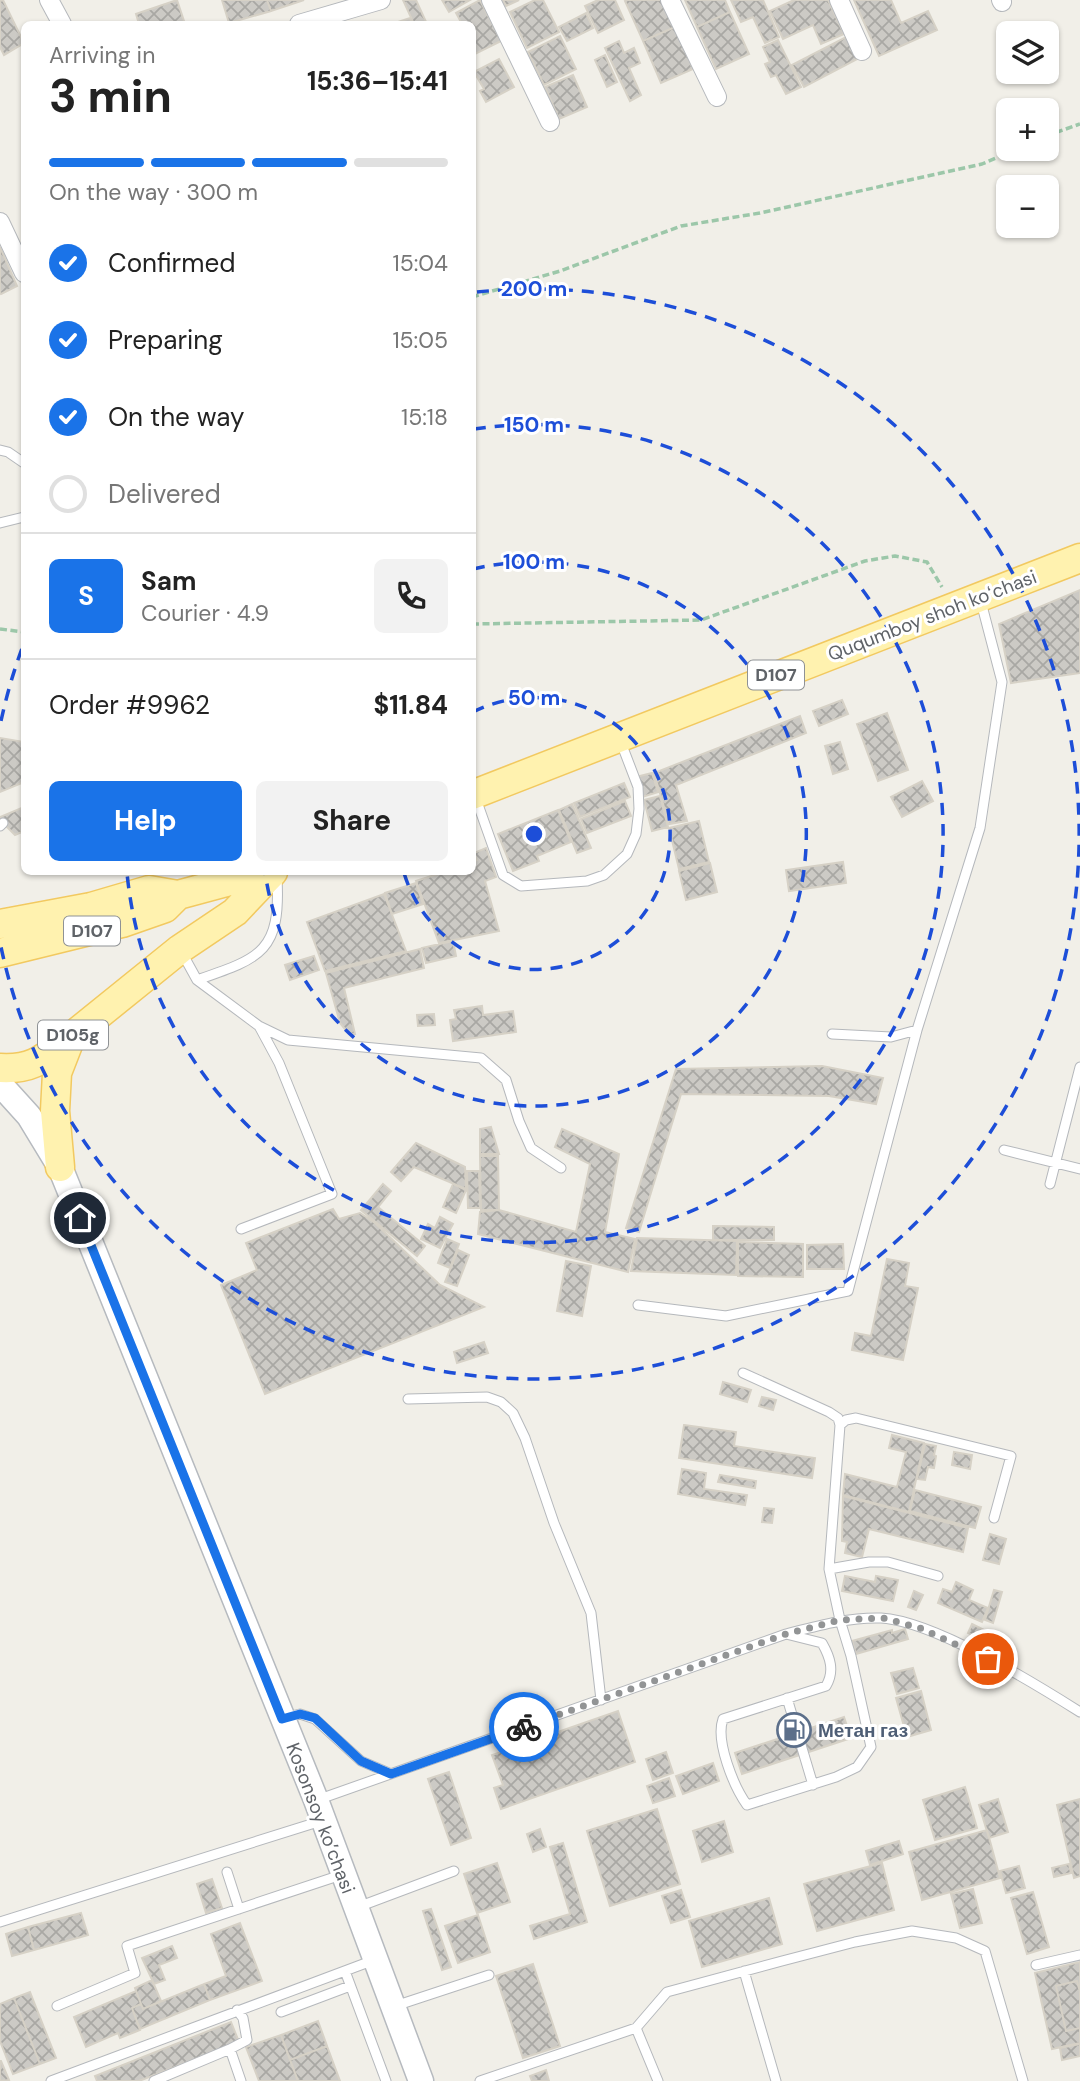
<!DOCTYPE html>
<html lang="en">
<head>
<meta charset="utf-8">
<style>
  :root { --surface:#fff; --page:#f2f2f2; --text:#222; --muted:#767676; --line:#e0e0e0; --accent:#1a73e8 }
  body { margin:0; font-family:"DM Sans",sans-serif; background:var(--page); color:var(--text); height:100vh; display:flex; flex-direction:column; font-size:26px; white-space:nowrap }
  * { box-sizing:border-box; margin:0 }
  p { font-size:23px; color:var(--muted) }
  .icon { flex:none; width:38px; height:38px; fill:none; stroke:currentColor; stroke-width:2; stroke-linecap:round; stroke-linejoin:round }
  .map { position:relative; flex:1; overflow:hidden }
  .panel { position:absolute; left:21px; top:21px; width:455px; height:854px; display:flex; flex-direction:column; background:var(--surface); border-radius:10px; box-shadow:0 2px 5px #0004 }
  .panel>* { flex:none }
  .controls { position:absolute; left:996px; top:21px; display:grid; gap:14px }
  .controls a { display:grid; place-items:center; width:63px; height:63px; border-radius:10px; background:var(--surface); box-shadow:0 2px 5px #0004; font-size:35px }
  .pin { position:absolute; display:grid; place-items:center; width:60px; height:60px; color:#fff; margin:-30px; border:4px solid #fff; border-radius:50%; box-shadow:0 2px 7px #0007 }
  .courier { position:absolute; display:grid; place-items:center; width:70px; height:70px; margin:-35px; border:5px solid #1a73e8; border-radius:50%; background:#fff; color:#222; box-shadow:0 2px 9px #0007 }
  .summary em { font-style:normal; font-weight:700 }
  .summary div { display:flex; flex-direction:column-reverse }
  .summary { display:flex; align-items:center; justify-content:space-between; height:119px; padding:0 28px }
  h1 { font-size:46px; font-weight:700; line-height:52px }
  .bar { display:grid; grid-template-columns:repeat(4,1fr); gap:10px 7px; align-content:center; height:84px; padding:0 28px }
  .bar i { height:9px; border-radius:5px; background:var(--line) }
  .bar .selected { background:var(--accent) }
  .bar p { grid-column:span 4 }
  .line { display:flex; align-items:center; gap:18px; padding:0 28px; border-top:2px solid var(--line) }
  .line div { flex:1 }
  .round { display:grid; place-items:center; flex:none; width:74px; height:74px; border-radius:10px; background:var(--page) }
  ol { padding:0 28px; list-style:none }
  li { display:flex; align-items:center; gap:21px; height:77px }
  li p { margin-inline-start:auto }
  li .icon { padding:7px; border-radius:50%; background:var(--accent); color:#fff; stroke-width:4 }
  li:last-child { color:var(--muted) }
  li i { width:38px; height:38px; border:4px solid var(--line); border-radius:50% }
  .cta { display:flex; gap:14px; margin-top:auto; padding:14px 28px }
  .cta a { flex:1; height:80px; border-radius:10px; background:var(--accent); color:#fff; font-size:28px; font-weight:700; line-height:80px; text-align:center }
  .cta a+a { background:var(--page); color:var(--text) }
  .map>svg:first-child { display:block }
</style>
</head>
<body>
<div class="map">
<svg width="1080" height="2081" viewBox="0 0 1080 2081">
  <defs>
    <pattern id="building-cross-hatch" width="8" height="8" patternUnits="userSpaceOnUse" patternTransform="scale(1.75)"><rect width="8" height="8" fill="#cccac5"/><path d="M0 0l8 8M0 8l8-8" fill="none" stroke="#a9a8a4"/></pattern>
  </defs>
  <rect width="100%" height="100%" fill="#f1efe8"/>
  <path fill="url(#building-cross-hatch)" stroke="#d6d1c6" stroke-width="2" d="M3,0L24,43L4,55L0,47V1Z
    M177,0L185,24H139L136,14Z
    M222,0H267L271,11L229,23Z
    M267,0H304L271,11Z
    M403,0H416L427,24H414Z
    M442,0H470L449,12Z
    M480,0L501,41L473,55L472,24H462L456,13Z
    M503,0H519L506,6Z
    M535,0H543L559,32L527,48L510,12Z
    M598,0H615L624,20L598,33L585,6Z
    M627,0H663L675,27L643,41L625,1Z
    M685,0H725L730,12L697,27Z
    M731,0H763L779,37L765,43L753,17L741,22Z
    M794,0H828L844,34L821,44L813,25L783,39L770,11Z
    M854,0H891L901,23L928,11L937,30L879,56Z
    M730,12L749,54L716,69L697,27Z
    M586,13L593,28L567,41L559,27Z
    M410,18L412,24H395V23Z
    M675,27L693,69L661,83L643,41Z
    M560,36L576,69L544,85L528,52Z
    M848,36L859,58L804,87L792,65Z
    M778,40L801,87L786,94L776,75L771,77L765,64L770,62L763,47Z
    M619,41L624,53L634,48L640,63L629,68L641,95L630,101L605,48Z
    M605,55L617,82L607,87L595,60Z
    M499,59L514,87L486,102L480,91L484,89L474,72Z
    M573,75L587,107L559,119L545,87Z
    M0,247L17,286L1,294L0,293Z
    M1080,590V673L1011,683L999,624Z
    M842,700L848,714L819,726L813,711Z
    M887,713L908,770L878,781L857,724Z
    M800,716L806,733L676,785L687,821L669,824L654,773Z
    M0,738L24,742V782L0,792Z
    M840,742L848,769L833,774L825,746Z
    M652,773L658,792L642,797L636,777Z
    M922,781L933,801L902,817L891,797Z
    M624,783L630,797L580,817L574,803Z
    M660,796L668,827L652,831L644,800Z
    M625,801L631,816L587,833L581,819Z
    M572,804L591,848L577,853L559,810Z
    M24,807V831L15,835L3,823L0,817Z
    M558,810L571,842L537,856L539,861L513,871L498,834Z
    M699,821L709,862L679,869L669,828Z
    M486,848L496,877L485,881L499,931L439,943L416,881L444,872H472V862L477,860L474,853Z
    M843,862L846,883L789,891L786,870Z
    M710,863L717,892L686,900L679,871Z
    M416,883L423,904L392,914L385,893Z
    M384,894L406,951L325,971L307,922Z
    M453,941L456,956L426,963L422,948Z
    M420,949L424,968L344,988L355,1034H349L340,1023L326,973Z
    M314,956L319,970L290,980L285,965Z
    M482,1006L483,1015L513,1011L516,1032L453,1041L450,1020L456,1019L454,1010Z
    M434,1014L435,1025L418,1026L417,1015Z
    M822,1066L883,1078L876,1104L829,1096L681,1094L639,1232L626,1228L676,1069Z
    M491,1127L499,1154H480V1129Z
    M562,1129L619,1154L605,1232L635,1239L628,1272L478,1234L480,1212L499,1210L576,1232L590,1164L555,1147Z
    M416,1143L465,1167L466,1189L414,1167L401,1181L391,1172Z
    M480,1156H498L499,1210H481Z
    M467,1171H479L480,1208H468Z
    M383,1184L391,1191L378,1207L425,1246L417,1256L361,1210Z
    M453,1184L466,1190L456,1213L443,1207Z
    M333,1209L339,1219L360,1213L375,1223L440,1285L484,1307L265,1394L221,1285L257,1270L246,1243Z
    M440,1217L453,1224L440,1248L421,1239L428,1224L435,1228Z
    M713,1226L774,1227V1240H713Z
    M637,1238L737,1241L736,1275L631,1271Z
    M447,1239L459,1244L450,1268L438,1263Z
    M738,1242L803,1244V1277L738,1276Z
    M843,1244L844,1269H807V1245Z
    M458,1250L469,1255L457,1286L445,1282Z
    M887,1259L909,1263L905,1286L918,1288L903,1360L852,1350L855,1333L871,1336Z
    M566,1261L591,1266L582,1316L557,1311Z
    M484,1342L488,1353L457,1363L454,1352Z
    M723,1382L751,1390L747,1402L720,1394Z
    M762,1397L776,1400L773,1410L759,1406Z
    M684,1425L736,1432L734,1446L815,1458L812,1478L679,1458Z
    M892,1435L924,1443L909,1512L843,1495L845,1474L897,1487L906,1452L889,1448Z
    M925,1444L936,1446L934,1455L936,1456L934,1468L928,1467L925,1480L917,1479Z
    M954,1452L972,1455L970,1469L952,1465Z
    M682,1469L706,1473L704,1489L747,1495L745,1505L678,1494Z
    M720,1475L756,1481L755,1488L718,1482Z
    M915,1490L981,1507L975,1528L910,1511Z
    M843,1496L968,1528L963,1552L869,1529L862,1557L845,1553L847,1542L842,1541Z
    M764,1508L774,1509L772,1523L762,1522Z
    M990,1534L1006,1539L999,1564L983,1560Z
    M845,1576L875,1582L876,1576L898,1580L893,1601L842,1591Z
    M956,1582L973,1590L969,1600L988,1608L982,1622L938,1603L943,1589L952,1592Z
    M994,1590L1002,1592L993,1623L985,1620Z
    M914,1591L923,1595L916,1610L908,1607Z
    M972,1624L986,1631L982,1639L968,1633Z
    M905,1629L908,1639L856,1654L852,1641L892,1630V1633Z
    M913,1668L919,1688L897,1694L891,1673Z
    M921,1691L931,1730L907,1737L896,1698Z
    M618,1711L635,1762L501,1809L494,1788L503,1785L492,1755Z
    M844,1717L851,1738L742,1774L735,1753Z
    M666,1752L673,1773L653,1780L646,1759Z
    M713,1763L719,1781L683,1794L676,1776Z
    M449,1772L471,1838L451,1845L428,1779Z
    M669,1778L675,1796L653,1803L647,1786Z
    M965,1787L977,1828L935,1840L923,1800Z
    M998,1799L1008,1832L989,1838L979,1805Z
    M1080,1799V1876L1074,1878L1057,1805Z
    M657,1809L680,1884L610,1906L587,1831Z
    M724,1821L733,1852L702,1862L693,1831Z
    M540,1829L546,1847L533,1852L527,1834Z
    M987,1830L1000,1878L922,1900L909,1852Z
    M899,1841L903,1854L870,1865L866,1851Z
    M563,1843L587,1922L534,1939L530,1926L570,1914L550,1847Z
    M497,1863L510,1902L477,1913L464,1874Z
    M882,1863L894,1910L817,1931L804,1884Z
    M1069,1864L1071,1873L1054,1877L1052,1868Z
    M1019,1866L1025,1888L1006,1893L1000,1871Z
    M212,1879L222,1908L206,1913L197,1884Z
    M973,1889L982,1923L960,1928L951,1894Z
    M681,1890L690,1917L671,1923L662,1896Z
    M1033,1892L1049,1947L1027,1954L1011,1898Z
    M769,1898L782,1944L702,1967L689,1921Z
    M431,1909L451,1967L442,1970L423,1911Z
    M81,1913L88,1935L34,1950L28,1927Z
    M478,1915L490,1952L458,1963L445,1926Z
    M240,1923L262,1981L210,2000L204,1984L226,1976L211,1934Z
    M28,1927L34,1950L12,1956L6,1934Z
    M172,1946L177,1958L159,1965L165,1980L154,1984L142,1958Z
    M1080,1962V1992L1077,1981L1056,1986L1066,2031L1080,2028V2043L1052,2049L1035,1973Z
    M533,1964L560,2046L523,2058L496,1976Z
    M152,1980L161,2001L143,2009L135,1988Z
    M1077,1981L1080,1992V2028L1066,2031L1056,1986Z
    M204,1984L210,2000L140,2029L132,2008L141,2004L143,2009Z
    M136,1991L141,2004L132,2008L140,2030L120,2038L118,2033L86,2047L74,2017Z
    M30,1992L56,2058L40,2064L14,1998Z
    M14,1998L40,2064L13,2074L0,2041V2004Z
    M318,2021L327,2046L290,2060L281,2035Z
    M231,2022L239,2042L139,2081H97L95,2076Z
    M281,2035L298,2081H259L246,2047Z
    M1080,2044V2056L1062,2060L1060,2048Z
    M327,2046L340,2081H298L290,2060Z
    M0,2061H1L9,2080L0,2081Z
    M546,2070L549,2081H532L530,2076Z"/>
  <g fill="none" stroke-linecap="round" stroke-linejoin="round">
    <g stroke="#b5b8bc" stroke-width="11">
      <path id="lane" d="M0,450L8,452L24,463
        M0,523L24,517
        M475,796L503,875L521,886L587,881L604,875L627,854L636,834L639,809L638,787L620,740
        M0,826L3,823
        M181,951L197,980L259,1026L288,1040L481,1058L506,1080L519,1121L531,1148L561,1168
        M197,980C261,958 281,952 277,878
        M832,1034L891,1037L917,1030
        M1004,1150L1080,1169
        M1050,1184L1080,1067
        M241,1229L332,1194L279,1063L259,1026
        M638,1305L726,1316L848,1291L917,1030L980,828L1002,682L981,602
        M743,1373L829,1412L838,1418L840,1425
        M408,1399L487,1397L501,1402L513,1413L525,1438L554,1523L591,1613L601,1700
        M829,1569L869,1562H888L938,1576
        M786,1634L822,1643C830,1657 835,1671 826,1686L723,1719C715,1741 734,1787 747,1805L836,1777L857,1767L871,1747L851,1656L840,1620L829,1569L840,1425L846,1420L856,1418L1011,1456L994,1518
        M787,1698L813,1785
        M283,1718L300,1714L315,1719L361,1761L389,1773
        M317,1800L786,1634C817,1626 848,1617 881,1618C934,1621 1034,1683 1080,1712
        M227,1872L239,1909
        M358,1907L454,1871
        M0,1922L321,1821
        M1036,1965L1080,1955
        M345,1971L386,2081
        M744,1971L776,2081
        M57,2006L135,1973L127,1946L341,1875
        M395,2006L489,1975
        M237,2010L243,2018L247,2040L230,2049L241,2081
        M281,2012L350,1986
        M636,2028L658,2081
        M51,2081L374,1960
        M154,2081L230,2049
        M480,2081L636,2028L667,1992L782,1961L855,1942L912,1931L956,1938L985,1951L1023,2081"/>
    </g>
    <g stroke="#b5b8bc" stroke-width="20">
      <path id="street" d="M49,0L62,24
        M491,0L550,122
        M670,0L717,97
        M839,0L862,51
        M1001,0L1002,2
        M299,24L381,0
        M0,222L24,273"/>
    </g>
    <g stroke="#b6babf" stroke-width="27">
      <path id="secondary" d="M0,1084L29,1116L60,1167L316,1800L421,2081"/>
    </g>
    <g stroke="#f2c960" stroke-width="31">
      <path id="primary" d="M472,795L1080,558
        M0,924L91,907L149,890L178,895L263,872
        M0,953L122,923L165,908L178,895
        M0,1068C35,1070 45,1057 71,1037
        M60,1167L55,1111L57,1073L71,1037L180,949L235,912L273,872"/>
    </g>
    <path stroke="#9cc7a9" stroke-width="3.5" stroke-dasharray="7 3.5" stroke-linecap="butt" d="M1046,136L1080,124
      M472,297L560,271L681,226L760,213L982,164L1017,149
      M472,624L701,620L865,561L895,556L927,562L942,587
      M0,629L24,632"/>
    <use href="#lane" stroke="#fff" stroke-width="9"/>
    <use href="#street" stroke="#fff" stroke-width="18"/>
    <use href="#secondary" stroke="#fff" stroke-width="24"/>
    <use href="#primary" stroke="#fff2af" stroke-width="28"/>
  </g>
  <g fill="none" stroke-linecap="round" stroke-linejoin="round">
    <path stroke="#929495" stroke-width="7" stroke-dasharray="0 12.6" d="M524,1727L786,1634L840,1620L883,1618L920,1628L988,1659"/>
    <path stroke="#1a73e8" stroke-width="9" d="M80,1218L282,1719L300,1714L315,1718L361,1761L391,1774L524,1727"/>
  </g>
  <g fill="none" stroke="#1d4ed8" stroke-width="3.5" stroke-dasharray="12 9">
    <path d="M473 712A136 136 0 1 1 404 873"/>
    <path d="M473 569A272 272 0 1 1 265 872"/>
    <path d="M474 429A409 409 0 1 1 127 873"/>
    <path d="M1 721A545 545 0 0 1 24 643M477 292A545 545 0 1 1 1 947"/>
  </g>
  <defs>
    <g id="fuel-ring" transform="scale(1.75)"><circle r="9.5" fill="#fff" stroke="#5c6f8a" stroke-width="1.5"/><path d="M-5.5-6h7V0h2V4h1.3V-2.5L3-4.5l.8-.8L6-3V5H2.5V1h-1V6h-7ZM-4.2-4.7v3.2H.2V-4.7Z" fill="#5c6f8a"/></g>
  </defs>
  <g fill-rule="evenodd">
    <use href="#fuel-ring" x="794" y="1730"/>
  </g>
  <g text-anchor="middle" stroke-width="6" stroke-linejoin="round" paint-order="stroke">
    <g fill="#fff" stroke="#8f9295" stroke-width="2">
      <rect x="748" y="660.5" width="56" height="29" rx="5"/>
      <rect x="64" y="916.5" width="56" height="29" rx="5"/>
      <rect x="38" y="1020.5" width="70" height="29" rx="5"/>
    </g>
    <g font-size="18" font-weight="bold" fill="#5f6368">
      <text x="776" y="681">D107</text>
      <text x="92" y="937">D107</text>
      <text x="73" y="1041">D105g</text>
    </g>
    <g font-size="19" fill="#5f6368" stroke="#fff">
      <text transform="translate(932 615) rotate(-21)" y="7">Ququmboy shoh koʻchasi</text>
      <text transform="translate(321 1818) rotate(69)" y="7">Kosonsoy ko’chasi</text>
    </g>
    <g font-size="19" font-weight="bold" fill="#4e5e75" stroke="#fff" text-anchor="start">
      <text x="818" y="1737">Метан газ</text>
    </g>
  </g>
  <circle cx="534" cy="834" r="10" fill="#1d4ed8" stroke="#fff" stroke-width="3.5"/>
  <g font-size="21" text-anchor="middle" font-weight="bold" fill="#1d4ed8" stroke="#fff" stroke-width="6" stroke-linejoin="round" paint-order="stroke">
    <text x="534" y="296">200 m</text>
    <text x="534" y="432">150 m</text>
    <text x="534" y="569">100 m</text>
    <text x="534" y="705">50 m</text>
  </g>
</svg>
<div class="controls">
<a><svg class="icon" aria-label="layers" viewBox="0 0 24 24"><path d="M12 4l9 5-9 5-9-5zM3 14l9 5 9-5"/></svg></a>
<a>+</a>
<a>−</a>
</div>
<div class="pin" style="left:988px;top:1659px;background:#ea580c"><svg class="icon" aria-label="bag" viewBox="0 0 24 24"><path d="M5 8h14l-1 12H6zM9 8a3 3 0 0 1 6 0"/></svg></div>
<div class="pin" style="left:80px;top:1218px;background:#1f2937"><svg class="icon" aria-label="home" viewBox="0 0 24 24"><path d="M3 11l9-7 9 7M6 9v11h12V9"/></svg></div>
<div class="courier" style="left:524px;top:1727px"><svg class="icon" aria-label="bike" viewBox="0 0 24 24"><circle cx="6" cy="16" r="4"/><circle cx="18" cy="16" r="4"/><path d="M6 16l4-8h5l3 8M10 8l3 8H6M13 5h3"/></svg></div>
<section class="panel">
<div class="summary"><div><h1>3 min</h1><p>Arriving in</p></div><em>15:36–15:41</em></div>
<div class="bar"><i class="selected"></i><i class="selected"></i><i class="selected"></i><i></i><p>On the way · 300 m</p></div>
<ol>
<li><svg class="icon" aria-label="check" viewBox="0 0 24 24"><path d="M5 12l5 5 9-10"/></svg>Confirmed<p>15:04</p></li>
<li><svg class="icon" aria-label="check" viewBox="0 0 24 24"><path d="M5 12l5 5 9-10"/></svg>Preparing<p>15:05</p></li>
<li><svg class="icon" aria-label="check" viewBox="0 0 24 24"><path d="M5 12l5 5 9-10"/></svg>On the way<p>15:18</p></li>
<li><i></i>Delivered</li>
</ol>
<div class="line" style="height:126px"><b class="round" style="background:var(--accent);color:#fff">S</b><div><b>Sam</b><p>Courier · 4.9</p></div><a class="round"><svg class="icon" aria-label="phone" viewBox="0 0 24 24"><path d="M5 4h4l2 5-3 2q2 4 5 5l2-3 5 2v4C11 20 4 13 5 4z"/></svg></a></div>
<div class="line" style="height:91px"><div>Order #9962</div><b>$11.84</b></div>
<div class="cta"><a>Help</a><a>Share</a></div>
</section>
</div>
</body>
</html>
